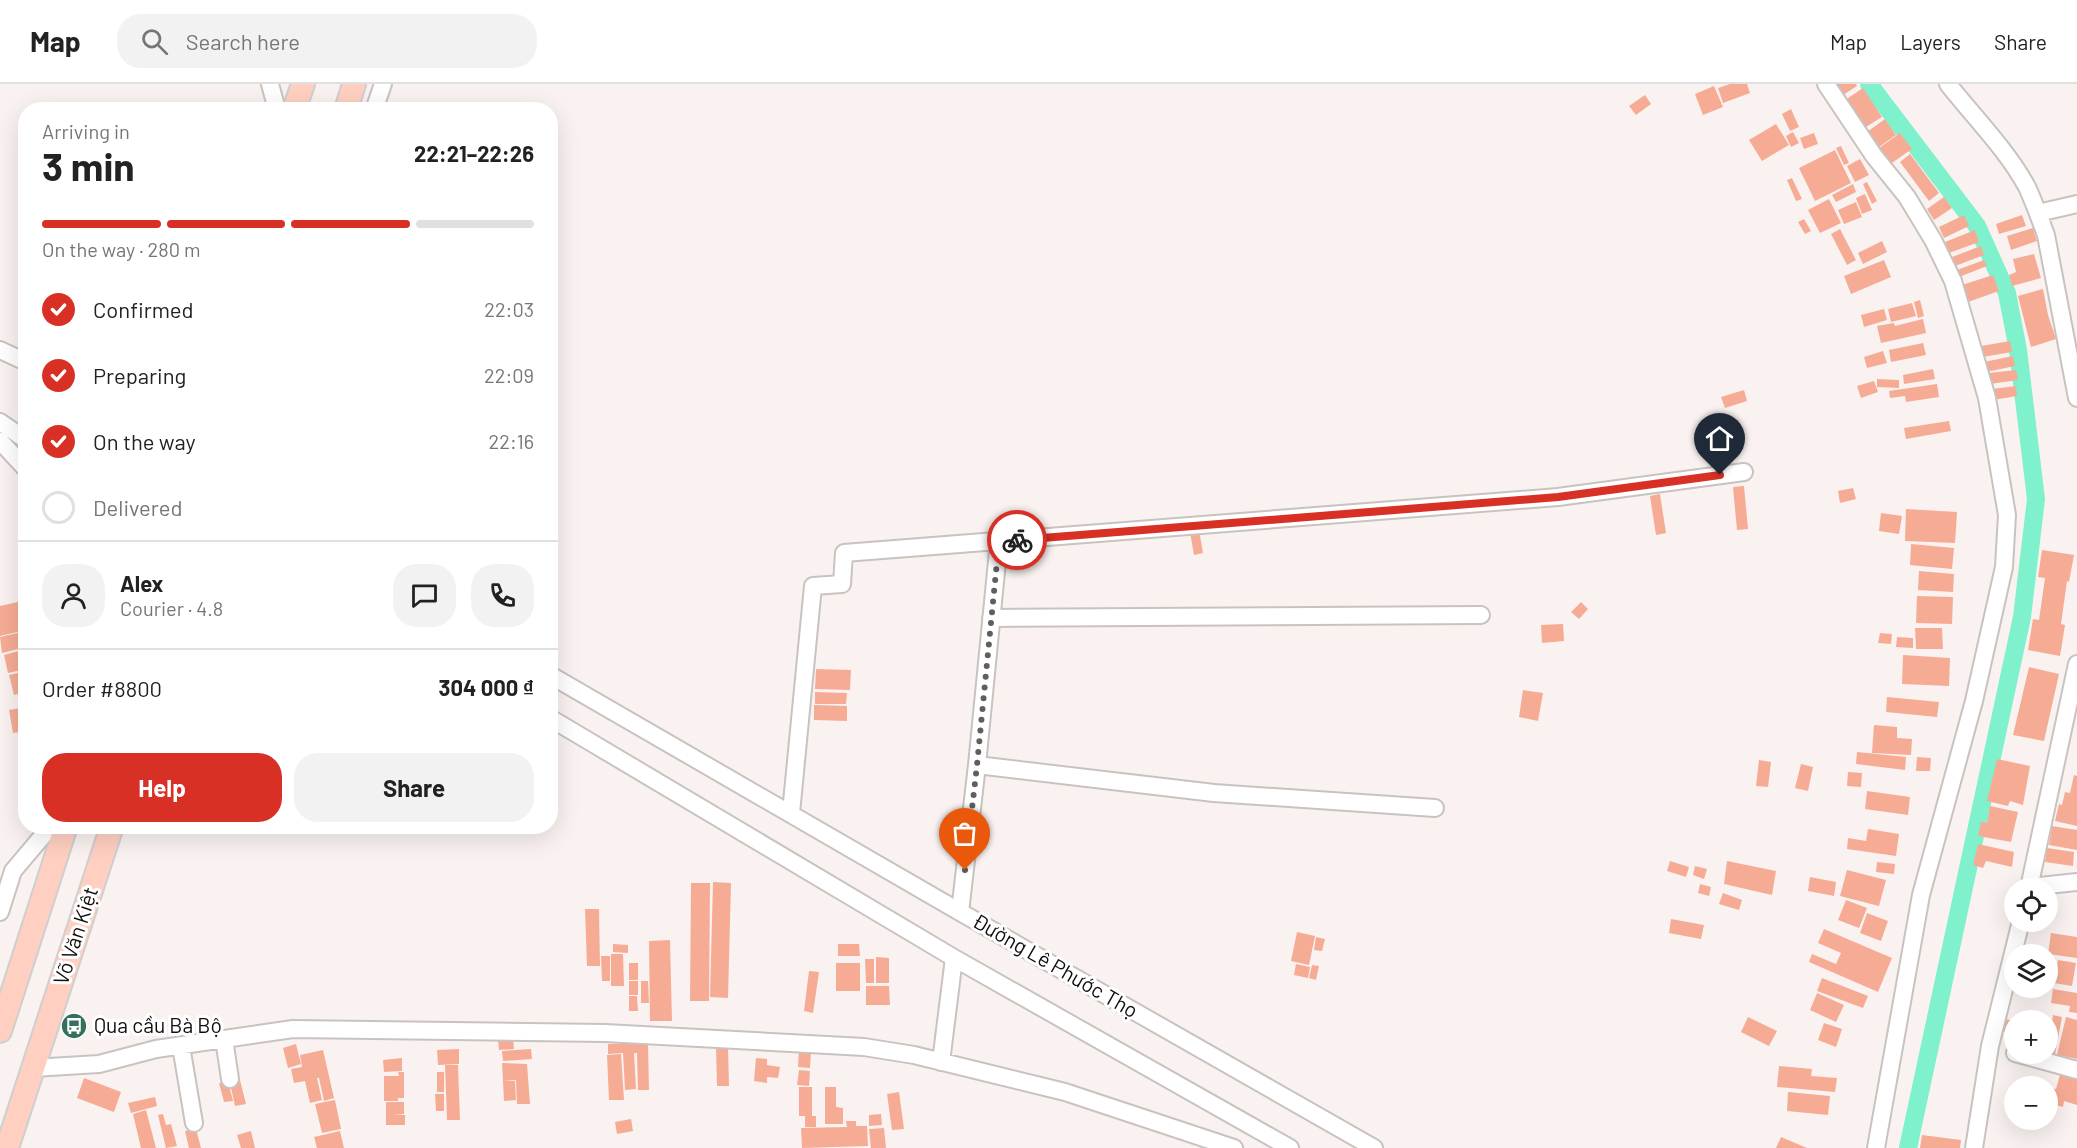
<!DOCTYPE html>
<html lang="en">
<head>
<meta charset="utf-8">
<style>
  :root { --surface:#fff; --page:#f2f2f2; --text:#222; --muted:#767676; --line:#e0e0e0; --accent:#d93025 }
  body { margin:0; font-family:Barlow,sans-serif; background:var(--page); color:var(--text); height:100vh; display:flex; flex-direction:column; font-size:22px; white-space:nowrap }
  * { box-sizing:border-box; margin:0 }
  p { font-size:20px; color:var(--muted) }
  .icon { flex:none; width:33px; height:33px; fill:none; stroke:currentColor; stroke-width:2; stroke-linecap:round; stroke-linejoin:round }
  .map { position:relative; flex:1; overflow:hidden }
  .drawer { position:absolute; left:18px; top:18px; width:540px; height:732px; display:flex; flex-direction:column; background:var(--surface); border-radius:24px; box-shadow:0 6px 24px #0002 }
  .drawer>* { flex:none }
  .buttons { position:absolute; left:2004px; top:794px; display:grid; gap:12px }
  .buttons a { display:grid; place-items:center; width:54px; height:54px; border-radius:50%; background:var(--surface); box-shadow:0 6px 24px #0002; font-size:30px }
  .pin { position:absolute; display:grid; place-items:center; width:51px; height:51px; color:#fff; margin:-62px -26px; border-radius:50% 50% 50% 0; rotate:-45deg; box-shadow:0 0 6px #0007 }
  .pin .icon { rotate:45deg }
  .courier { position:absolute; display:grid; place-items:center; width:60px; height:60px; margin:-30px; border:4px solid #d93025; border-radius:50%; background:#fff; color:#222; box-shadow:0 2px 8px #0007 }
  .overview em { font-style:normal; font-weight:700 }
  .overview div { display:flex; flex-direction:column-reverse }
  .overview { display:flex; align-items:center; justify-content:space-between; height:102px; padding:0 24px }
  h1 { font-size:39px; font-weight:700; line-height:45px }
  .bar { display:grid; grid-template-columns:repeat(4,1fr); gap:9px 6px; align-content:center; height:72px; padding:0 24px }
  .bar i { height:8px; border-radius:4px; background:var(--line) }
  .bar .on { background:var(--accent) }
  .bar p { grid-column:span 4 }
  .line { display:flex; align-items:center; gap:15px; padding:0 24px; border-top:2px solid var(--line) }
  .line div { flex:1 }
  .round { display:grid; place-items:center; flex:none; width:63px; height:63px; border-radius:24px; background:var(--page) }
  ol { padding:0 24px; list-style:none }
  li { display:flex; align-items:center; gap:18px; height:66px }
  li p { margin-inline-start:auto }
  li .icon { padding:6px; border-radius:50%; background:var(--accent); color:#fff; stroke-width:4 }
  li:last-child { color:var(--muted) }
  li i { width:33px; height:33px; border:3px solid var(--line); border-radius:50% }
  .cta { display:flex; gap:12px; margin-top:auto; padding:12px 24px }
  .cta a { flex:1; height:69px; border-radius:24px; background:var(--accent); color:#fff; font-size:24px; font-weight:700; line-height:69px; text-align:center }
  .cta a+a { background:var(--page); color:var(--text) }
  header { display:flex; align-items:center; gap:36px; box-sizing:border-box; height:84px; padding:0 30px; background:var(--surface); border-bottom:2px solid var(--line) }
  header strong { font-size:28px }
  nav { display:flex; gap:33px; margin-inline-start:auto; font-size:21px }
  .search { width:420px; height:54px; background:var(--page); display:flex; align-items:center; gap:15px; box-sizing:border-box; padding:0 21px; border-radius:24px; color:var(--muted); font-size:22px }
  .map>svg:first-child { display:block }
</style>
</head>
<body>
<header>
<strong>Map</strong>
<div class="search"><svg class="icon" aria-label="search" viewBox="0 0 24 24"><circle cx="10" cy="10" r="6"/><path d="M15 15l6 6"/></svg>Search here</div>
<nav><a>Map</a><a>Layers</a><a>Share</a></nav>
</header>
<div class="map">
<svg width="2077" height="1064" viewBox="0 0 2077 1064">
  <rect width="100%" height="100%" fill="#f9f2f0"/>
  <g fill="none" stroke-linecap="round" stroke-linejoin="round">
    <path stroke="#7ff1cc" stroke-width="18" d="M1869,0L1977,142L2007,209L2018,266L2036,415L2022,533L1908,1064"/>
  </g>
  <path fill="#f6ac94" d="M1730,0H1747L1750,9L1723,19L1718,4Z
    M1827,0H1856L1857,2L1837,15Z
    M1714,2L1723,23L1703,31L1695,10Z
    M1863,4L1882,33L1861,46L1842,18Z
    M1645,11L1651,20L1636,31L1629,22Z
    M1791,25L1799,43L1790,47L1782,30Z
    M1885,35L1896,51L1875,66L1864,50Z
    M1776,40L1789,61L1762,77L1749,56Z
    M1793,48L1799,59L1791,63L1786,52Z
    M1814,49L1818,60L1804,65L1800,54Z
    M1900,49L1912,65L1886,83L1875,67Z
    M1841,62L1849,79L1844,81L1836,64Z
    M1835,66L1851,99L1815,117L1799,84Z
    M1910,70L1939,109L1929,117L1900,78Z
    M1860,75L1869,91L1855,98L1847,82Z
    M1792,94L1802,115L1796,117L1787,96Z
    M1867,98L1877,117L1872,120L1863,100Z
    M1853,100L1856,108L1836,118L1832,111Z
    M1865,110L1872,126L1862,130L1856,114Z
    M1944,113L1952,124L1934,136L1927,125Z
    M1829,115L1841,139L1820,149L1808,126Z
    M1856,118L1862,133L1844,140L1838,126Z
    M1964,131L1969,142L1944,154L1939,143Z
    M2022,131L2026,142L1999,150L1996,140Z
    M1804,135L1811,147L1805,150L1798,138Z
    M2033,144L2037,157L2011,166L2007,152Z
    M1840,145L1856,176L1847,181L1831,150Z
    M1975,146L1979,158L1949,169L1945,158Z
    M1882,157L1887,168L1863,180L1858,169Z
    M1981,162L1984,171L1955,182L1952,173Z
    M2034,170L2041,194L2012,202L2009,191L2016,188L2013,175Z
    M1884,176L1891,193L1851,210L1844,192Z
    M1984,176L1987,182L1959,193L1957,186Z
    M1993,191L1999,207L1968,218L1962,201Z
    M2043,205L2048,231L2056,255L2031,263L2018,212Z
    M1920,216L1924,232L1918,234L1914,218Z
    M1912,219L1916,232L1891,238L1888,225Z
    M1884,225L1887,236L1864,243L1861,231Z
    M1923,235L1926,249L1881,259L1877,242L1894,239L1895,242Z
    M2010,257L2012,268L1983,273L1981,262Z
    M1923,259L1926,271L1891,278L1889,266Z
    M1883,267L1887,279L1867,284L1864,273Z
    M2013,272L2015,282L1986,288L1984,278Z
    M1933,285L1935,295L1904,300L1903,291Z
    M2016,286L2018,296L1990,300L1989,289Z
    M1877,295L1899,296V304L1877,303Z
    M1874,297L1878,308L1861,314L1857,302Z
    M1937,300L1939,313L1906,318L1905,312L1890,314L1889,307Z
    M2016,302L2017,312L1993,316L1992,305Z
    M1744,306L1747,317L1725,324L1721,313Z
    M1949,337L1951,347L1906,355L1904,344Z
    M1744,402L1748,445L1737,446L1733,403Z
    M1853,404L1856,415L1840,419L1838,407Z
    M1660,410L1666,449L1656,451L1650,412Z
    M1906,425L1957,428L1955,459L1905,457Z
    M1881,429L1902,432L1899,450L1879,447Z
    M1199,446L1203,469L1194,471L1190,448Z
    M1911,460L1954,464L1952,485L1910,481Z
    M2042,466L2074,471L2069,498L2067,497L2061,540L2065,541L2060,572L2028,566L2033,535L2039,536L2045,494L2038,493Z
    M1919,487L1954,490L1953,508L1918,506Z
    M1917,512L1953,513L1952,540L1916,539Z
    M22,517L26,531V546L0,552V522Z
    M1581,518L1588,525L1579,535L1571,528Z
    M1563,540L1564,557L1542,559L1541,541Z
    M1915,544H1942L1943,565H1916Z
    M26,547V563L2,569L0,553Z
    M1880,549L1892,550L1891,560L1878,559Z
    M1897,553L1913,554V564L1896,563Z
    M26,565V585L8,589L4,571Z
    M1903,571L1950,574L1949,602L1902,600Z
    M2029,583L2059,590L2044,657L2013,651Z
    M816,585L851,586L850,606L815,605Z
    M23,588L26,608L14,611L9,591Z
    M1523,606L1543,609L1538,637L1519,633Z
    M815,608L847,609L846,620H815Z
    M1887,613L1939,618L1937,633L1886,628Z
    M814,621L847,622V637L814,636Z
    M26,623V647L13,649L9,626Z
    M1874,641L1897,643V654L1912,655L1911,671L1872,669Z
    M1857,668L1906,673L1905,686L1856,680Z
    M1917,673L1931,674L1930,687H1916Z
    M1997,675L2030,682L2023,721L2010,717L2008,722L1987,717Z
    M1759,676L1771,678L1768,703L1756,702Z
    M1801,680L1813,683L1808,707L1795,704Z
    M1848,688L1862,689L1861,703L1847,702Z
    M2074,691L2077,692V742L2055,737L2059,720L2062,721L2065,708L2070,709Z
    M1867,707L1910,713L1908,731L1865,725Z
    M1990,722L2018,728L2011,758L1978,752L1981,738L1987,739Z
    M2052,742L2077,746V766L2049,761Z
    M1868,745L1899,750L1896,772L1847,765L1848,754L1866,757Z
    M1978,760L2014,768L2012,783L1986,777L1983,784L1973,781Z
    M2047,764L2074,768L2073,782L2045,778Z
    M1670,777L1689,783L1686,793L1667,787Z
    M1727,777L1776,787L1772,811L1724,800Z
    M1877,778L1895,780L1894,790L1876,788Z
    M1695,782L1707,785L1704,795L1693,791Z
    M1847,786L1886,796L1879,822L1840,812Z
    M1810,793L1836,798L1834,812L1808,807Z
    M713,798L731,799L728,914L710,913Z
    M691,799H710L709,917H690Z
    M1700,800L1711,803L1709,812L1698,809Z
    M1723,809L1742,816L1739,826L1719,820Z
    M1846,816L1867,824L1859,844L1838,836Z
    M585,825H599L600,882H587Z
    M1867,829L1888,837L1881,857L1860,849Z
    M1671,835L1704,841L1701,855L1669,849Z
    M1824,845L1892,874L1878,908L1809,878L1812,870L1836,880L1841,869L1818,859Z
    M1297,848L1315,852L1309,881L1291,877Z
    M2051,849L2077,853V874L2048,870Z
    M1316,853L1325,855L1322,867L1314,866Z
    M670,856L672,937H650L649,857Z
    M613,860L628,861V869L613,868Z
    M838,860H859L860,872H838Z
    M611,870H623L624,902H611Z
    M601,872H610V897H602Z
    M876,873L889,874V899H876Z
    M865,875H874V899H866Z
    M2058,876L2076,879L2072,902L2048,898V880L2057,882Z
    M629,879H638V896H629Z
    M836,879H860V907H836Z
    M1296,880L1310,883L1308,894L1294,891Z
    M1312,881L1319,882L1316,896L1309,894Z
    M809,887L819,888L813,929L804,927Z
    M1822,894L1868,912L1863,924L1817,907Z
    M629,897H638V911H629Z
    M641,897H648L649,919H641Z
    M866,902H889L890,921H866Z
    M2053,905L2077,909V929L2069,928L2070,922L2051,919Z
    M1817,909L1844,921L1836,938L1810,926Z
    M629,912H637L638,927H629Z
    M2053,931L2062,933L2055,970L2048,969Z
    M1748,933L1777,947L1769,962L1741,948Z
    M2066,933L2077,936V975L2057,971Z
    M2005,935L2014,937V951L2002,947Z
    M1824,939L1842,945L1836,963L1818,956Z
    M513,954L514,965L499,966L498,955Z
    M648,959L649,1006H638L637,969H634L636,1005L625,1006L623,969L608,970V960Z
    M296,960L301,980L288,984L283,964Z
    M716,963H728L729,1002H717Z
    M459,965V980L438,981L437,966Z
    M531,965L532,975L503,977L502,967Z
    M323,966L334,1014L324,1017L319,994H317L322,1016L310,1019L305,997L294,999L291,985L302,983L300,971Z
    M799,966L811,967L810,984L798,983Z
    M621,970L624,1016H609L607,971Z
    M402,974V987L384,988L383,976Z
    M756,974L767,975V981L780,983L778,994L767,993V999L754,997Z
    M502,979L527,980L530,1020H517L516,996L503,997Z
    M445,981H458L460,1036H447Z
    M1779,982L1812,985L1811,992L1837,994L1835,1008L1777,1003Z
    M799,986L810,987L809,1002L797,1001Z
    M2061,987L2077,991V1021L2064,1017L2063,1023L2048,1019L2051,1004L2056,1005Z
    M398,988H404V1014H398V1017H384V992H399Z
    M437,988H444V1008H437Z
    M84,994L121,1008L114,1028L77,1014Z
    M240,996L246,1020L235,1022L230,999Z
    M228,997L233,1017L224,1018L219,999Z
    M503,997H515L516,1016L504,1017Z
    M799,1003H812V1032H816V1043H805V1032H799Z
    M825,1003H836V1023L843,1024V1040H825Z
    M899,1008L904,1045L892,1046L887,1010Z
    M1788,1008L1830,1012L1828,1031L1787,1027Z
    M435,1010H444V1027H436Z
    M155,1013L157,1022L131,1029L128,1019Z
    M335,1016L341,1045L322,1049L315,1020Z
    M386,1018H404V1030L394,1031H405V1041H386Z
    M146,1026L156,1064H141L133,1030Z
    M163,1030L166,1041L171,1040L177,1062L166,1064L158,1031Z
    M881,1030L882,1041L869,1042V1031Z
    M631,1035L633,1047L617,1050L615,1038Z
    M846,1037H856V1042H867L868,1062L802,1064L801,1044L847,1043Z
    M884,1044L886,1064H871L869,1045Z
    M196,1045L201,1064H189L185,1047Z
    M251,1047L255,1064H241L237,1051Z
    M340,1047L344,1064H317L314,1053Z
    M1922,1051L1961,1056L1960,1064H1920Z
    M1781,1053L1807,1064H1776Z"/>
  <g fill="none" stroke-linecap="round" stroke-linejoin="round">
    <g stroke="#c9c3c0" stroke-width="20">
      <path id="minor" d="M270,0L277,26
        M1826,0L1874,72L1907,113L1933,156L1953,197L1987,314L2007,431L2004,483L1974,617L1921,811L1876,1064
        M1948,0C1974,33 2007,66 2027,103C2034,118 2040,135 2046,151L2077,314
        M374,26L383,0
        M2038,129L2077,120
        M0,266L26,278
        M0,338L26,356
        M0,357L26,385
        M991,534L1481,531
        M550,591L960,828L1374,1064
        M550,634L954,874L1290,1064
        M977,681L1214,709L1435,724
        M791,729L813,502L842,500L844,469L1558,413L1744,388
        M2029,803L2077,798
        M2029,804L2077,580
        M0,828L13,787L51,742
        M960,828L977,681L999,457
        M224,955L230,995
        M181,962L194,1039
        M2015,969L2077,986
        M941,978L954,874
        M33,984L99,980L156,965L293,945L605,949L864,963L914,971L1065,1008L1234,1064
        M1974,1064L1990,962L2021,837"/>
    </g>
    <g stroke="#cfcfcf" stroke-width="26">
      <path id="major" d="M294,26L303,0
        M346,26L354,0
        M0,947L66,742
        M7,1064L112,742"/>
    </g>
    <use href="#minor" stroke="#fff" stroke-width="16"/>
    <use href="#major" stroke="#ffd0c1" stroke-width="22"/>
  </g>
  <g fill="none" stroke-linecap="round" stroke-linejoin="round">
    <path stroke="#625e5d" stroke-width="6" stroke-dasharray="0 10.8" d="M965,786L977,681L999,457L1017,456"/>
    <path stroke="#d93025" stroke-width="8" d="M1017,456L1558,413L1720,391"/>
  </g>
  <defs>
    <g id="bus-disc" transform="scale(1.35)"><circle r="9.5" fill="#33715e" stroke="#fff"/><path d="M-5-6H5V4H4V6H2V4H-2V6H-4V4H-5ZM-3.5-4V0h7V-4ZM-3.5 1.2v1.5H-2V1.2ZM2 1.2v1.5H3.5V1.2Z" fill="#fff"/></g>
  </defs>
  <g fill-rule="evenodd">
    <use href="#bus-disc" x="74" y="942"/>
  </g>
  <g text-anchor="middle" stroke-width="6" stroke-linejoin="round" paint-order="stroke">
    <g font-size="21" fill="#110f0e" stroke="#fff">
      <text transform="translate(76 852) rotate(-72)" y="7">Võ Văn Kiệt</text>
      <text transform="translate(1055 882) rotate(30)" y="7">Đường Lê Phước Thọ</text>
    </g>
    <g font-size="21" fill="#110f0e" stroke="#fff" text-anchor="start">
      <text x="94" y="949">Qua cầu Bà Bộ</text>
    </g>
  </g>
</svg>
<div class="buttons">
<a><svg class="icon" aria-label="locate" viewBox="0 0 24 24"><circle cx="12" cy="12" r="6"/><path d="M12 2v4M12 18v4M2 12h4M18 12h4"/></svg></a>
<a><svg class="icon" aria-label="layers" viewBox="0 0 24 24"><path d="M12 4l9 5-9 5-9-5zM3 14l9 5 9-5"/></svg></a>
<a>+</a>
<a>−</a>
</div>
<div class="pin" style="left:965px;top:786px;background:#ea580c"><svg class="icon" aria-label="bag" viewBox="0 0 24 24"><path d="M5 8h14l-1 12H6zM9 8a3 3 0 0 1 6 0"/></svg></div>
<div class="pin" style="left:1720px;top:391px;background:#1f2937"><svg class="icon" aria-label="home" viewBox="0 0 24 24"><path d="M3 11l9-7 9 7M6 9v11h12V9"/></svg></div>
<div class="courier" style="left:1017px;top:456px"><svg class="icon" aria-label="bike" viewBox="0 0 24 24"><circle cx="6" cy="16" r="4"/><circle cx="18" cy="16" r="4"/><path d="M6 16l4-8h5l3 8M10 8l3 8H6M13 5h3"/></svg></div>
<section class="drawer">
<div class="overview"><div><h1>3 min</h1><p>Arriving in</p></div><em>22:21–22:26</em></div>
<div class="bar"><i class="on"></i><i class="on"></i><i class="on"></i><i></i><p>On the way · 280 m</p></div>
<ol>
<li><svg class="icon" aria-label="check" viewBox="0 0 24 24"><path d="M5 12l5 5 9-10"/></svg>Confirmed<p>22:03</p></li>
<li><svg class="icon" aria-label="check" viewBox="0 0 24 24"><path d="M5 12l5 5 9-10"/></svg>Preparing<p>22:09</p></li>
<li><svg class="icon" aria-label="check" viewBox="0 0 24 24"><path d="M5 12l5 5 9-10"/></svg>On the way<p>22:16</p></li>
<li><i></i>Delivered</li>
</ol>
<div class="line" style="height:108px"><a class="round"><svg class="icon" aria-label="person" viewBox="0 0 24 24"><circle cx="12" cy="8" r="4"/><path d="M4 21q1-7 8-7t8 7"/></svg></a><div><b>Alex</b><p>Courier · 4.8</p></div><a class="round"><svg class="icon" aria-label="chat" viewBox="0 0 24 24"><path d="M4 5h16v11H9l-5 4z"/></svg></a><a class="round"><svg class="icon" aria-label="phone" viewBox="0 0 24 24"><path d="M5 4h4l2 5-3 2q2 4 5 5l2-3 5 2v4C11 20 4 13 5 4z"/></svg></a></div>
<div class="line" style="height:78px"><div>Order #8800</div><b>304 000 ₫</b></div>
<div class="cta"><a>Help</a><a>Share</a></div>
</section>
</div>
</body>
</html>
